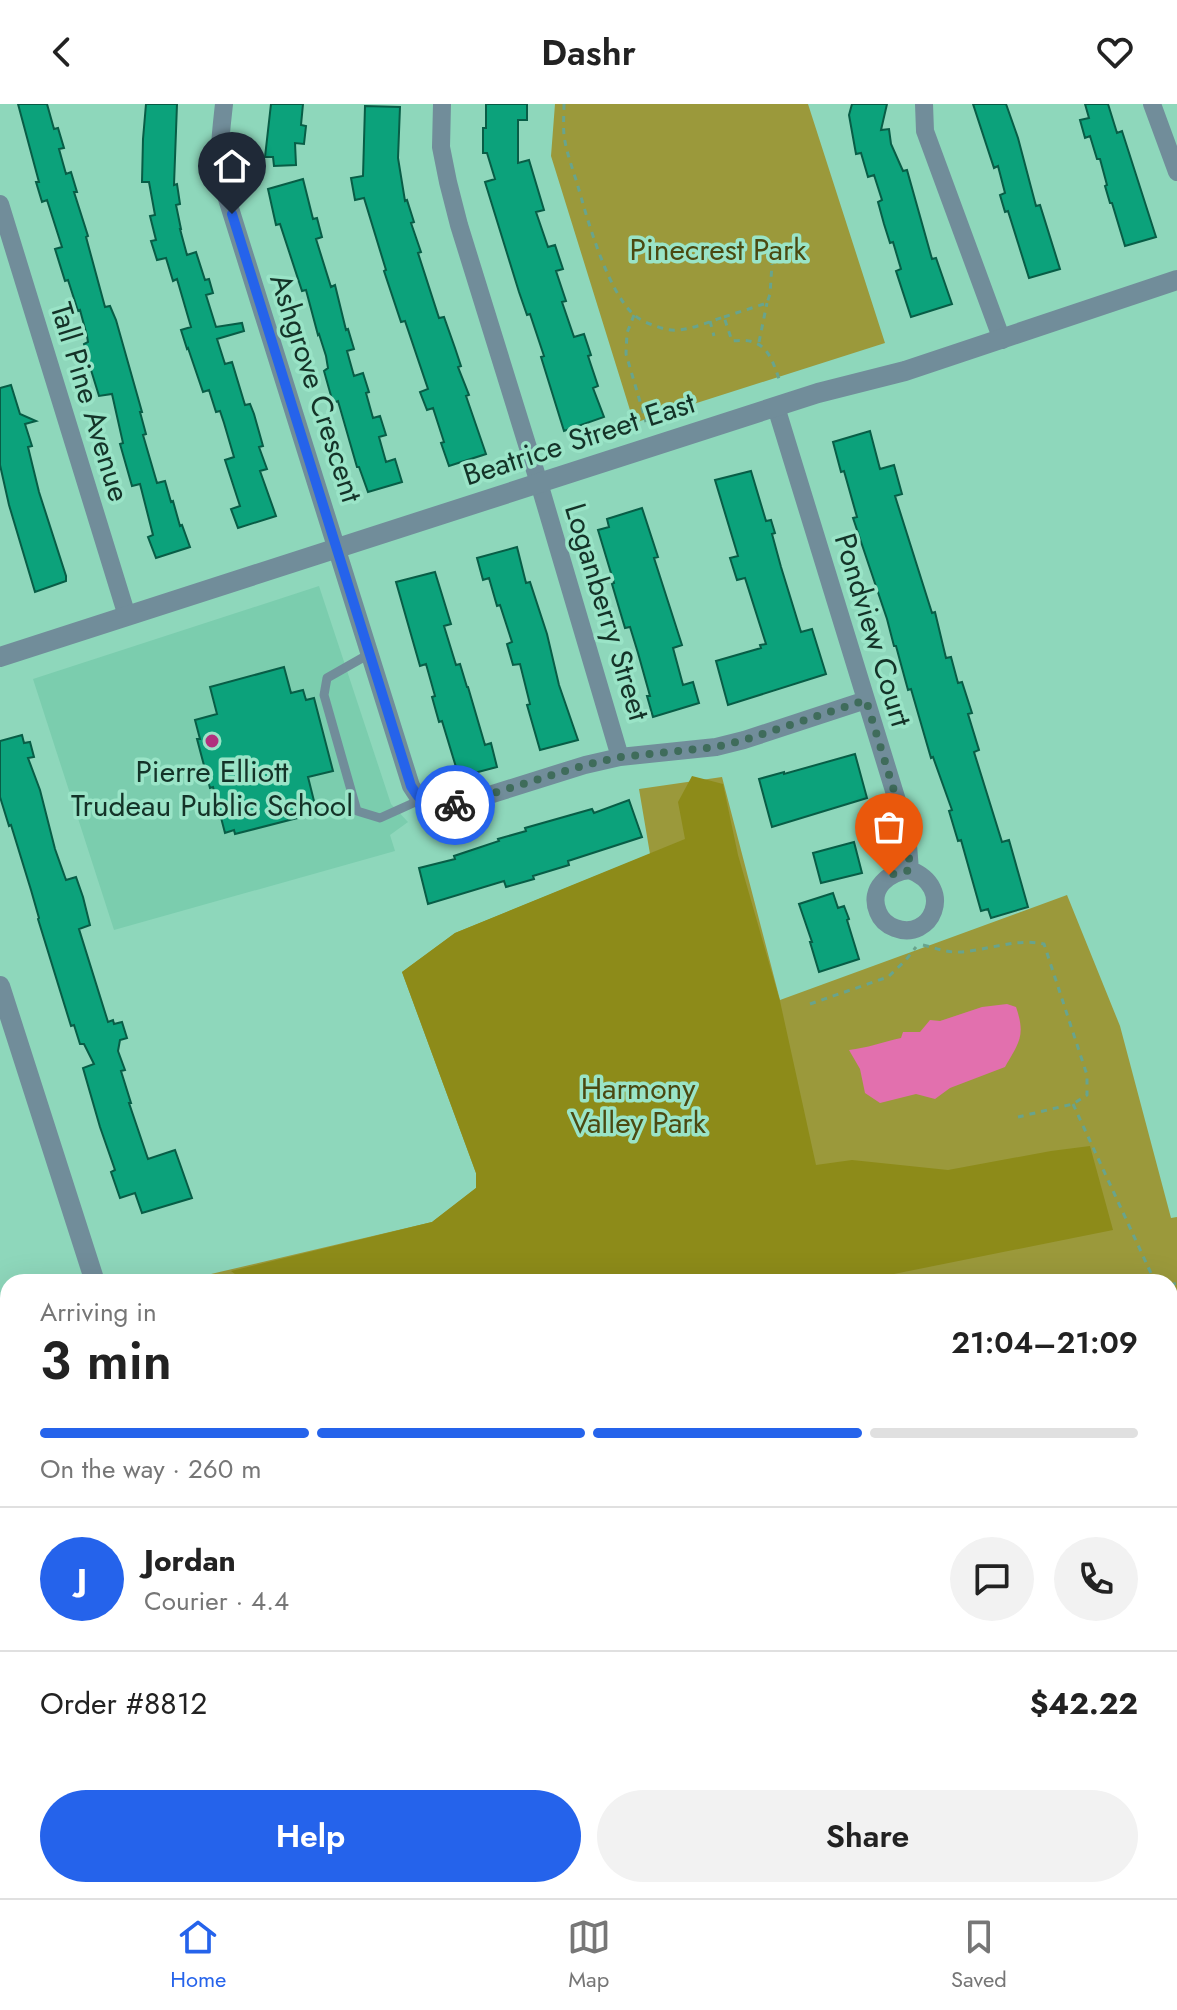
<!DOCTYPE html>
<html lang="en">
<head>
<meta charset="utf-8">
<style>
  :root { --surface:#fff; --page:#f2f2f2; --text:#222; --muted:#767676; --line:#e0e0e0; --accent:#2563eb }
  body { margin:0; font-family:Jost,sans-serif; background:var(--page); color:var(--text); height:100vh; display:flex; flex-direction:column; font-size:30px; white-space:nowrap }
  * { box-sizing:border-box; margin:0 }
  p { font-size:26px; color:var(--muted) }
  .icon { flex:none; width:44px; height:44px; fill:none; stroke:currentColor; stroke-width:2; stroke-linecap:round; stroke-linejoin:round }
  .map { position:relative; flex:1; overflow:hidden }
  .details { position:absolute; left:0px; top:1170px; width:1178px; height:624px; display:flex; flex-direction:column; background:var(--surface); border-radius:24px 24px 0 0; box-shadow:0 8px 32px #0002 }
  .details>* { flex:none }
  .pin { position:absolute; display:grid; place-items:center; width:68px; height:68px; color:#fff; margin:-82px -34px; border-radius:50% 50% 50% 0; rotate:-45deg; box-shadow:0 0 8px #0007 }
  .pin .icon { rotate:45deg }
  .courier { position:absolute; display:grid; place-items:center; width:80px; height:80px; margin:-40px; border:6px solid #2563eb; border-radius:50%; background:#fff; color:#222; box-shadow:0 2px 10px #0007 }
  .headline em { font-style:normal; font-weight:600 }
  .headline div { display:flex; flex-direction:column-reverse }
  .headline { display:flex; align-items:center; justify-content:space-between; height:136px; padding:0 40px }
  h1 { font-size:52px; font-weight:600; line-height:60px }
  .bar { display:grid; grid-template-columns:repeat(4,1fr); gap:12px 8px; align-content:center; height:96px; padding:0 40px }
  .bar i { height:10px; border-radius:6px; background:var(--line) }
  .bar .on { background:var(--accent) }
  .bar p { grid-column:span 4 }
  .line { display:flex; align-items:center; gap:20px; padding:0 40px; border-top:2px solid var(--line) }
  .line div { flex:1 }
  .round { display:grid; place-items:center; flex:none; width:84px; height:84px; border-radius:42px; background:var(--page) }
  .primary-button { display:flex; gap:16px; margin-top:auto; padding:16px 40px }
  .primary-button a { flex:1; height:92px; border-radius:48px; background:var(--accent); color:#fff; font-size:32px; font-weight:600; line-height:92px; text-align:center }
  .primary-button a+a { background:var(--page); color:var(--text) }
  header { display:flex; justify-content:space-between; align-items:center; height:104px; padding:0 40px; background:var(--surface); font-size:36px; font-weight:600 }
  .tab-bar { display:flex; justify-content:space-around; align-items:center; height:112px; border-top:2px solid var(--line); background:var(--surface); font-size:22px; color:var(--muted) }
  .tab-bar a { display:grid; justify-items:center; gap:4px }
  .tab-bar .on { color:var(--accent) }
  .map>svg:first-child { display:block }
</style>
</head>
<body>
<header><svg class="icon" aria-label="back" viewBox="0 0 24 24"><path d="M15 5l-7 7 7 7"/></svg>Dashr<svg class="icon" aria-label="heart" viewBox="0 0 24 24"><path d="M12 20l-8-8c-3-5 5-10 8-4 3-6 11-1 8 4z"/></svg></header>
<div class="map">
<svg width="1177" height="1794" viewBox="0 0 1177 1794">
  <rect width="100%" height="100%" fill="#8ed7bb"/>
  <path fill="#7bcdae" d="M319,482L391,700L408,718L390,731L395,747L114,826L33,575Z"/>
  <path fill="#9b993b" d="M555,0H808L885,239L634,319L551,52Z
    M722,673L780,896L1067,791L1120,922L1171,1114L1177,1113V1794H300L327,1786H1170V1178H177L432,1118L476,1084V1069L402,868L455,829L650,750L639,685Z
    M8,1351V1450L0,1452V1353Z"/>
  <path fill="#8d8b19" d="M692,672L723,680L738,751L780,897L816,1061L852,1056L948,1066L1051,1047L1090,1042L1113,1126L854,1178H245L231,1167L432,1118L476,1084V1069L402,868L455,829L685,735L678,698Z
    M1170,1368L1177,1395V1553L1170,1554Z"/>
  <path fill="#e270ae" d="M1007,900L1016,903C1026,932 1019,938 1005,963L950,984L935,995L916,990L880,999L865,989L860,965L849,946C867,944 883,938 901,934L903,928H920L930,916L940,917L982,903Z"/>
  <path fill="#0ca27b" stroke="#085d46" stroke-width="2" d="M18,0H47L54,25L58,24L64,44L59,45L66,70L71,68L77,88H74L88,132L86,133L105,203L110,202L116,216L142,308H140L146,330L143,331L157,379L165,377L171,398L173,397L180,422L182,421L190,443L156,454L148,433L153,431L140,380L132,382L120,340L123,339L112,290L99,292L87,253L84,240L88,238L87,232L80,206L78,207L68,176L65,177L55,145L62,143L47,96L42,98L36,78H39Z
    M146,0H177L174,81L177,80L180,100L176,101L181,125H180L187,151L196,148L205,176L209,175L213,189L206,191L216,223L242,219L244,227L217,235L225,260L232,258L245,301L250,300L254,310L263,342L259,343L267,365L260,367L276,412L238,424L231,405L240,402L225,356L234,353L224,319L220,307L216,308L209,286L203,288L188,244L187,245L181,226L191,223L177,175L173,177L166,154L157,156L151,137L156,136L150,112L155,111L149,78H142L143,35Z
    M271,0H303L301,21L306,22L304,40L295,39L296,61L274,62L273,53H265Z
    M486,0H527V16H518V59L529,56L544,106L536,108L548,143L555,141L563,165L556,167L566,197L562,198L574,233L584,230L591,251L588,252L598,282L593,284L604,313L564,327L541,253L544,252L530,210L527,211L519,188L485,78L495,75L487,49H483V24H486Z
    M852,0H887L881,26L889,25L891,40L903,67L907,66L932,155L936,154L952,200L911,213L896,167L901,165L893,138L890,139L884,120L878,98L882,96L874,71L868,73L861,49L856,50L849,11Z
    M973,0H1006L1018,34L1036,102L1040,101L1060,165L1029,174L1008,107L1005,108L1000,91L1005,89L998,62L994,64Z
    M1085,0H1108L1117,29L1122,27L1156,133L1125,142L1112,99H1110L1105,82L1107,81L1100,55H1097L1090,32L1085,34L1080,16L1089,14Z
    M365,2L400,3L398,54L405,97L407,96L414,118L411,119L421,148L418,149L439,214L444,213L455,244L461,262L458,263L469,291L466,292L486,350L449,362L441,339L444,338L433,304L427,306L420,288L428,285L405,217L401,218L384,167L386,166L364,94L355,96L351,74L363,72Z
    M303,75L313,115L317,114L322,133L316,135L331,183L335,181L346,226L348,225L354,245L347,247L354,272L363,269L369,288L366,289L373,314L380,312L386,331L379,333L386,358L395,355L402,378L368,388L359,363H357L338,297L333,299L324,267L328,264L326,252L319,230L318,231L306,186L302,187L280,120L276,121L268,85Z
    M11,281L20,310L36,317L25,320L32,342L28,343L39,388L66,472V477L35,488L9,401L0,361V284Z
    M870,327L880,365L894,361L902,390L895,392L932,509L935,508L946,554L951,553L958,579L962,578L972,609L968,610L979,646L974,648L1002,738L1009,736L1028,803L991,814L988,805L981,807L961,736L958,737L949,707L952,706L933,653L931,654L911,585L908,586L896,542H894L887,515L853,414L857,413L844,367L841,368L833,338Z
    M751,367L766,417L771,416L775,429L772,430L781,463L801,528L812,525L826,570L728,601L716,557L761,544L760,541L766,540L745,474L737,476L730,454L738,452L715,376Z
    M642,404L658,453L654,454L682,541L673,544L683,581L693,578L699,599L653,613L647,592H650L638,549L630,523L625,524L612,480L614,479L598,426L609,423L607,415Z
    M517,443L526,479L530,478L547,530L559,581L578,636L540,646L527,601L530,600L520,560L513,561L507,540L512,538L500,501L497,502L489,474L483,476L477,454Z
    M435,468L451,520L444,522L456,561L460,560L467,583H468L485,641L491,639L497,663L459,673L442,617L439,618L432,593L435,592L426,560L420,562L396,478Z
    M284,563L291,589L303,586L306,596L314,594L333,667L308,673L317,709L235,730L234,726L225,729L213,683L210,684L197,635H200L195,616L217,610L210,583Z
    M22,631L24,639L30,638L34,653L28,654L40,686L55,745L66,776L76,773L83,793L90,821L79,825L108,918L113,916L114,920L122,918L127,934L120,936L118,947L125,966L121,967L131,999H129L148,1055L175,1046L192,1094L142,1109L135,1089L120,1094L111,1068L115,1066L100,1023L83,964L94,960L84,940H80L74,921L71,922L38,815L39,814L31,786L11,721L9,722L0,693V637Z
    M855,650L867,694L772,723L759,675L784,668V670Z
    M629,696L642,733L568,757L569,761L533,772L534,775L506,783L504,777L428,800L419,764L455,755L454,752L499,737L498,735L526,727L525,724L592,705L594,709Z
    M854,738L862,769L821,779L813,749Z
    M833,789L838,804L844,802L849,815L847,816L859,855L819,868L810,838H812L799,800Z"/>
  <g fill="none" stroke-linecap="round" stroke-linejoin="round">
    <path stroke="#68a48d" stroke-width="3" stroke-dasharray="6 6" stroke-linecap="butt" d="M564,0C564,10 563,21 564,31C566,47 572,63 577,79C587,114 606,183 632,209C640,217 654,222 665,225C683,230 707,218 724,213L732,237C763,233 770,248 779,275
      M634,211L627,229L626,250L646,318
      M724,213L767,199L770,190L772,160
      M710,217L714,232
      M759,238L767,199
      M923,841C936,844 947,849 961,848C988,846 1016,834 1044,840L1087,971V991L1073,1000L1018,1013
      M810,900L888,873L905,857L916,843
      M1073,1000L1155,1178
      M1170,1181L1177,1179
      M1170,1212L1177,1228
      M0,1413L8,1412
      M1170,1479L1177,1478
      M1170,1740H1177
      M879,1786L882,1794
      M742,1794L750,1786"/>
    <path stroke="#718d9a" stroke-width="9" d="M371,549L327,574L324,591L357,707L380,714L420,696"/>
    <path stroke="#718d9a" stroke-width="18" d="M224,0C221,28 217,54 223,82L411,682C423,701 428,707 451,703L585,661L620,653L716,643L744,636L866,596
      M442,0L441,43L448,78L459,121L539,379L620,653
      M924,0L925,27L1002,236
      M1152,0L1177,68
      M0,100L127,512
      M776,303L907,729L910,766C889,768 868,784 878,808C881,816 887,821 895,824C931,838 956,784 910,766
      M0,1625L8,1649
      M0,1740L8,1724"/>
    <path stroke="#718d9a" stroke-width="20" d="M0,553L818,289L905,267L1177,176
      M0,882L95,1178
      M218,1794L220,1786"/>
  </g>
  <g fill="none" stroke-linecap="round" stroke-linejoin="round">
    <path stroke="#3f6c5b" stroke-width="8" stroke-dasharray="0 14.4" d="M455,701L585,661L620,653L716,643L744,636L866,596L907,729L910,766L889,771"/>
    <path stroke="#2563eb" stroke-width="10" d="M232,110L411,682C424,703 431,708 455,701"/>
  </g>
  <circle fill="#b1317e" stroke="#9ae4c7" stroke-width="3" cx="212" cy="637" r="8"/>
  <g text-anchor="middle" stroke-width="7" stroke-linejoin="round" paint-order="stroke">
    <g font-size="30" fill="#4b4911" stroke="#9ae4c7">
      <text x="718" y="156">Pinecrest Park</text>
      <text x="638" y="995">Harmony<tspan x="638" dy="34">Valley Park</tspan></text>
    </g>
    <g font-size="30" fill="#143328" stroke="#9ae4c7">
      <text transform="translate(316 284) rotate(72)" y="10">Ashgrove Crescent</text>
      <text transform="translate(90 298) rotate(73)" y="10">Tall Pine Avenue</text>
      <text transform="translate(579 335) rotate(-18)" y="10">Beatrice Street East</text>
      <text transform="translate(607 508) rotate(73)" y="10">Loganberry Street</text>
      <text transform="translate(873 526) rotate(73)" y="10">Pondview Court</text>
    </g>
    <g font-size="30" fill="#143328" stroke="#9ae4c7">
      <text x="212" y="678">Pierre Elliott<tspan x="212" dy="34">Trudeau Public School</tspan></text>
    </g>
  </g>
</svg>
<div class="pin" style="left:889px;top:771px;background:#ea580c"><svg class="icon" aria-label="bag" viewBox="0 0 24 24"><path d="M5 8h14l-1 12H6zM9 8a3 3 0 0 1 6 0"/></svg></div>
<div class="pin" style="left:232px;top:110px;background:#1f2937"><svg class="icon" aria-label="home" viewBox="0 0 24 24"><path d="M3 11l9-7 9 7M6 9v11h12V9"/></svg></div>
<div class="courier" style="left:455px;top:701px"><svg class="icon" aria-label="bike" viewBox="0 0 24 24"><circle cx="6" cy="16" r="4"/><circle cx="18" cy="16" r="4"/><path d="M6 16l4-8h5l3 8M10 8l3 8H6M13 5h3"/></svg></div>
<section class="details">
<div class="headline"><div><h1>3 min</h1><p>Arriving in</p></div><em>21:04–21:09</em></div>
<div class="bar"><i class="on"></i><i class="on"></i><i class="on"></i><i></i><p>On the way · 260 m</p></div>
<div class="line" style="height:144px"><b class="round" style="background:var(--accent);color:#fff">J</b><div><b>Jordan</b><p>Courier · 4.4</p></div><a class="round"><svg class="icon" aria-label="chat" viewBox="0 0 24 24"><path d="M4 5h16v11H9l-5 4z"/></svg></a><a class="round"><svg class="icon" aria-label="phone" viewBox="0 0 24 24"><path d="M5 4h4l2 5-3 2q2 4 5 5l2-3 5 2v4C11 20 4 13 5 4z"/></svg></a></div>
<div class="line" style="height:104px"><div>Order #8812</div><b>$42.22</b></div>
<div class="primary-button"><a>Help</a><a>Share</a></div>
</section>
</div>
<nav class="tab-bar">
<a class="on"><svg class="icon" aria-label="home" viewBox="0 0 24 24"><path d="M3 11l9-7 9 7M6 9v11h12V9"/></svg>Home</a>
<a><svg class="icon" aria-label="map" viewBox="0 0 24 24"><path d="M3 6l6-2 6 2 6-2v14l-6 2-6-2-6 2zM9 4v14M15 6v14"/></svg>Map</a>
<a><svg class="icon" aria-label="saved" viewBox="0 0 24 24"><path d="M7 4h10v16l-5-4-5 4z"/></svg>Saved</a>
</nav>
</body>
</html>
